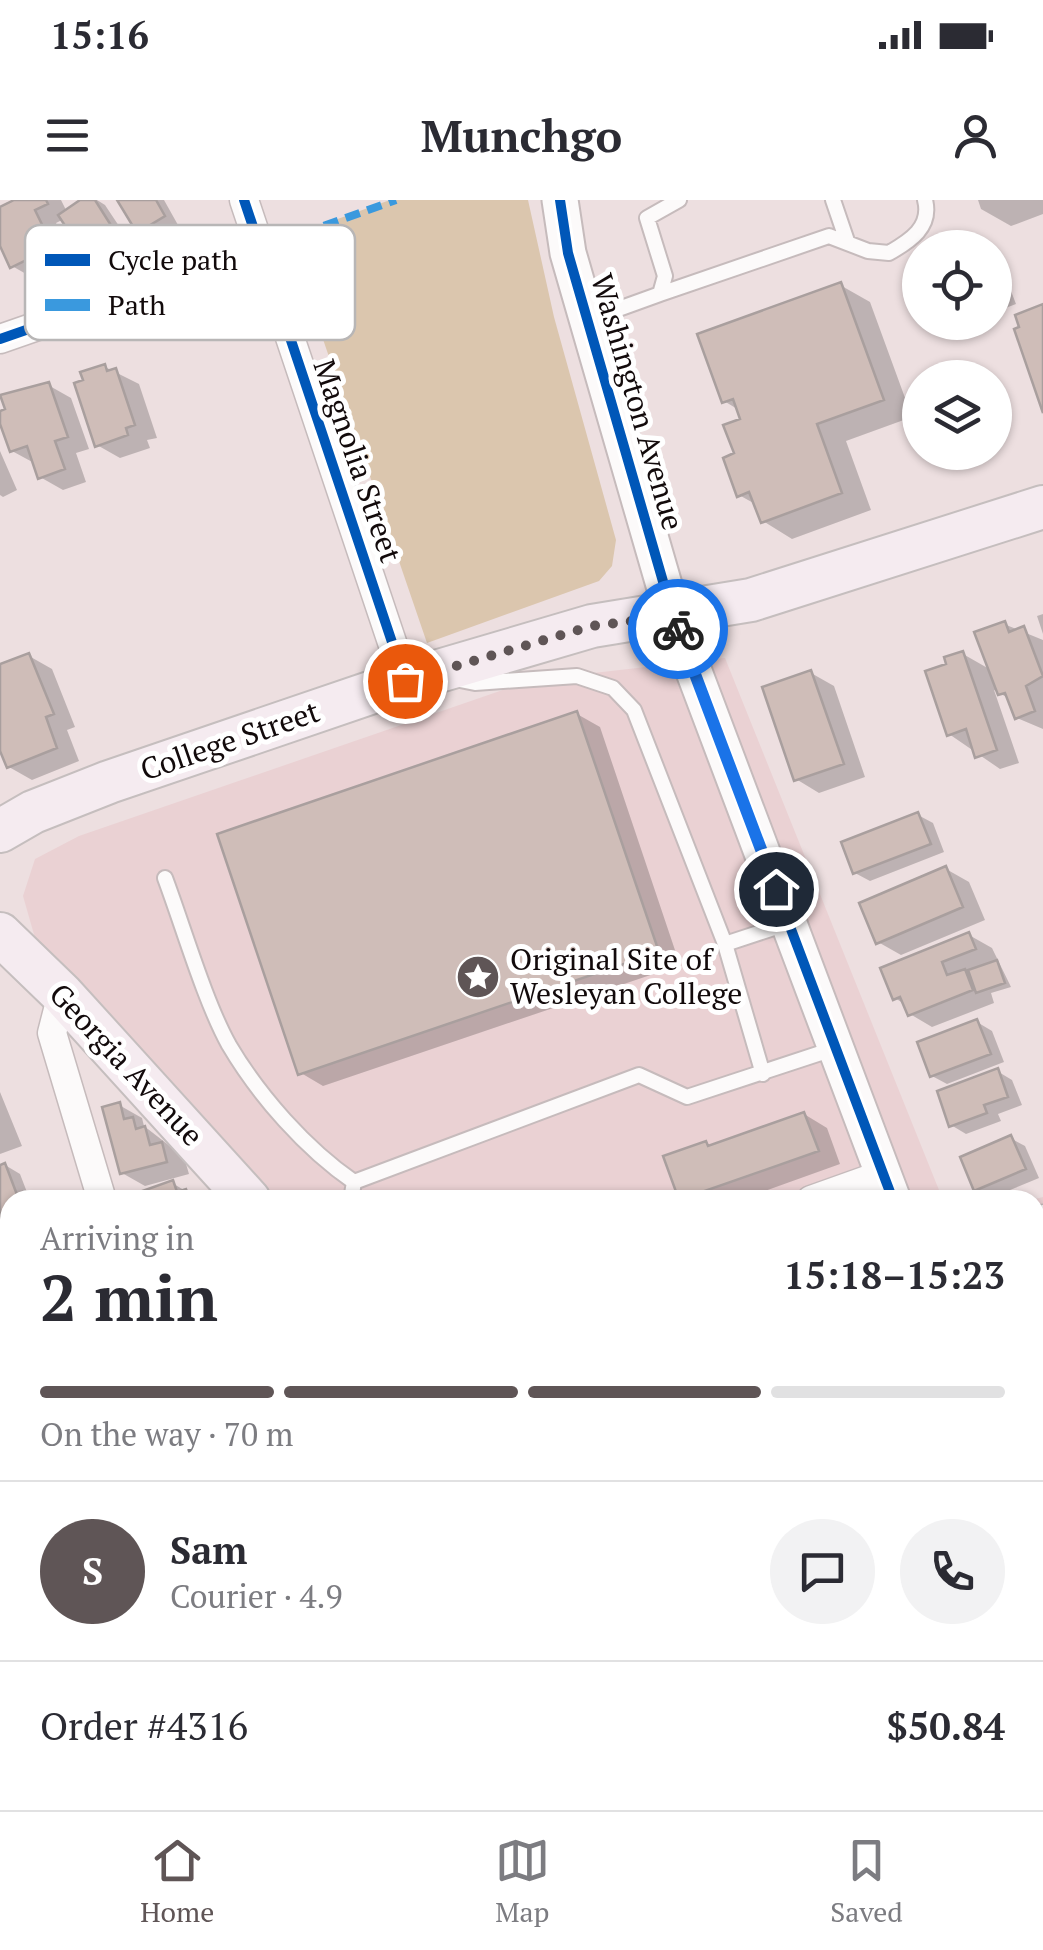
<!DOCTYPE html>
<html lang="en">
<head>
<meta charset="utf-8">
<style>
  :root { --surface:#fff; --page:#f2f2f3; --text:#2b2b33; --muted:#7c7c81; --line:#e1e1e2; --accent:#5f5556 }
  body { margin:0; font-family:"PT Serif",serif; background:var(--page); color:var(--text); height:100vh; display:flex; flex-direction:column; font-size:38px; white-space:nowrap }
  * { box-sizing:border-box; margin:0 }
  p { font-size:32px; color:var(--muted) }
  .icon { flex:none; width:55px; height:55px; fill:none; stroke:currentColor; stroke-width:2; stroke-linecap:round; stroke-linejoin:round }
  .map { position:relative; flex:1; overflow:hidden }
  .details { position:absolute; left:0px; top:990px; width:1045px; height:620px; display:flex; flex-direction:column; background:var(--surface); border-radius:30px 30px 0 0; box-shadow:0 2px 8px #0004 }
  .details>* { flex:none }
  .fabs { position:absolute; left:902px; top:30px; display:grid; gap:20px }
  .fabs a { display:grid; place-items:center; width:110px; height:110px; border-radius:50%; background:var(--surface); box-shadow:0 2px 8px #0004; font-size:50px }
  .pin { position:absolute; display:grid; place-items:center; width:85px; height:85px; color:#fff; margin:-42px; border:5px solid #fff; border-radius:50%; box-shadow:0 2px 10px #0007 }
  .courier { position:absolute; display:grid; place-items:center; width:100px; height:100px; margin:-50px; border:8px solid #1a73e8; border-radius:50%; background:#fff; color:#222; box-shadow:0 2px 12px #0007 }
  .headline em { font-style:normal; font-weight:700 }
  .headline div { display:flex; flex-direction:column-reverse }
  .headline { display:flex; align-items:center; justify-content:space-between; height:170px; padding:0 40px }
  h1 { font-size:65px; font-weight:700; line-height:75px }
  .bar { display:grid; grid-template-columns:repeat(4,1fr); gap:15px 10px; align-content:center; height:120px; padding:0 40px }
  .bar i { height:12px; border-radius:8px; background:var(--line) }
  .bar .on { background:var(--accent) }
  .bar p { grid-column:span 4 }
  .line { display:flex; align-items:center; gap:25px; padding:0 40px; border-top:2px solid var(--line) }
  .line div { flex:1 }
  .round { display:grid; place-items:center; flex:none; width:105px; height:105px; border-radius:52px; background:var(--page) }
  .status { display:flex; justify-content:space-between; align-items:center; height:70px; padding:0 50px; background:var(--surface); direction:ltr }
  .status svg { height:28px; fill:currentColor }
  header { display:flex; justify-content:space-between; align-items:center; height:130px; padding:0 40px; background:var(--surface); font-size:45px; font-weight:700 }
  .dock { display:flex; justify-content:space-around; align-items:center; height:140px; border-top:2px solid var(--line); background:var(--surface); font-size:28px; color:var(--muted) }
  .dock a { display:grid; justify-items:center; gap:5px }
  .dock .on { color:var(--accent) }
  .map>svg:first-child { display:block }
</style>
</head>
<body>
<div class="status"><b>15:16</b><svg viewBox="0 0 49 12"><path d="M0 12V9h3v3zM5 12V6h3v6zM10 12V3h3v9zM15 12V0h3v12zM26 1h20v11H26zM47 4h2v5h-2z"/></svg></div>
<header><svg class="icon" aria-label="menu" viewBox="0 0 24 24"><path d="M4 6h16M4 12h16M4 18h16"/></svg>Munchgo<svg class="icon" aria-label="person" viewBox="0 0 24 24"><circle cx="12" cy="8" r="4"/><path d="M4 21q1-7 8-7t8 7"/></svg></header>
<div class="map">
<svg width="1043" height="1610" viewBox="0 0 1043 1610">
  <rect width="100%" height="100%" fill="#eddfe0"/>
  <path fill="#ead1d3" d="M725,458L943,1000H219L81,840L35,738L23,696L35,659L79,636L532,480Z
    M1043,997V1610H328L324,1600H1035V1000H1031Z"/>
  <path fill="#dbc6ae" d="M390,0H528L554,117L616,340L612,366L599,381L427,443L288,37Z"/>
  <path fill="#0003" d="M20,0H61L67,12L85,0H97L105,5L133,47L103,66L89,57L64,19L56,23L74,60L35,79L12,66L0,40V10Z
    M120,0H164L178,25L153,40L138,32Z
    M978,0H1043V14L1011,26L981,9Z
    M995,61L1001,65L1016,104L1003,109L995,105Z
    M840,85L870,102L912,217L846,241L871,310L792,339L763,321L757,305L739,295L737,255L743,220L739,210L724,201Z
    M105,167L139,184L157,238L147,240L150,248L120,258L97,245Z
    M48,185L71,198L89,249L76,253L86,282L63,290L40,277L36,264L12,251L0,216Z
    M0,251L17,290L3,297L0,295Z
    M1043,414V434L1037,416Z
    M1004,424L1043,440V529L1017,518L1010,499L994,490L1019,563L1000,569L949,534V466L963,454L991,470Z
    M29,456L52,469L75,527L67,530L79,561L32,580L9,567L0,548V467Z
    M811,473L834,486L865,577L819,593L796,579Z
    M577,514L600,527L680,765L323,886L301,873Z
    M918,615L933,623L944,652L870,681L855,673Z
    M946,669L969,682L985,720L901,755L878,742Z
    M969,735L992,748L1011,787L991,793L994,803L932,827L910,814L906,805L895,798Z
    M977,822L992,831L1004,862L947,884L932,876Z
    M997,871L1012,880L1022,905L998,914L1001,921L966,934L951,925Z
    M0,892L22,946L0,954Z
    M119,905L142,918L144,926L184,957L189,974L145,986L122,973Z
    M804,914L827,928L840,964L740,1000H682L666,958L706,943L712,947Z
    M1010,938L1025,946L1039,978L991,998L976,990Z
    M5,965L20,974L30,1000H10V1026L0,1029V967Z
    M172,983L201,1000H139Z
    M10,1065V1169L0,1172V1068Z
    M0,1455L10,1476V1513L0,1516Z
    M1035,1459L1043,1482V1517L1035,1520Z
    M361,1600H439L444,1610H366Z
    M589,1600H676L661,1610H596Z"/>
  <path fill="#cfbdb8" stroke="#a99f9e" stroke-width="2.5" d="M14,0H46L48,4L35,10L53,47L10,68L0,46V7Z
    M80,0H95L119,38L87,59L58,15Z
    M117,0H156L165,16L137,33Z
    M841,82L884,200L817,224L842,293L761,323L749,292L737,297L723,258L734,253L723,225L740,219L733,199L722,203L697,134Z
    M1043,104V213L1014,129L1019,127L1015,115Z
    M105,164L107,171L116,168L135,225L126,228L128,235L95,247L74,183L83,180L80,172Z
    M49,182L68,237L55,241L65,269L38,279L27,246L10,252L0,224V211L5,209L0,195Z
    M1005,421L1009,432L1024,426L1043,476L1026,486L1035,511L1015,519L1005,493L998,495L974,432Z
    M963,451L997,550L975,558L966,529L947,536L925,471L946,464L944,457Z
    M29,453L54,514L46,517L57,548L7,568L0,551V464Z
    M811,470L844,564L794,581L762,487Z
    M577,511L659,752L298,875L217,634Z
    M918,612L931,644L853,674L841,642Z
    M946,666L963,707L876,744L859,703Z
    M969,732L976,749L942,762L947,775L965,769L973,790L908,816L900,797L893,800L880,768Z
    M997,760L1005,783L976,793L968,770Z
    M977,819L991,854L930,877L917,842Z
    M998,868L1008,897L984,905L987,913L949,927L937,891Z
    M120,902L124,919L133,917L136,929L145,926L150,945L162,942L167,962L120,974L102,907Z
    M804,912L819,951L679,1000L663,956L706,941L708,946Z
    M1011,935L1026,969L974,991L960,957Z
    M5,963L19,1000H10V1013L0,1016V965Z
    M173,980L177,992L186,989L190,1000H137L134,994Z
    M10,1062V1133L5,1135L9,1149L0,1153V1066Z
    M358,1600H424L428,1608L363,1610Z
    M586,1600H635L621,1610H593Z"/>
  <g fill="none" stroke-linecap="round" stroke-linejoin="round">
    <g stroke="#c6bbbc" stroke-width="18">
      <path id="service" d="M833,0L847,41
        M660,94L829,36L868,51L889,53C910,41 932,27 925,0
        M588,120L660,94L665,76L647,18L679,0
        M460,480L475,483L577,476L613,488L634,510L725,744L763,874
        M165,678C183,726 205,802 229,845C259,896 306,949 354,982
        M725,744L786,724
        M351,1000L354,982L639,875L687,897L836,848
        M1035,1522L1043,1519
        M1010,1610L1043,1599"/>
    </g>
    <g stroke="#c6bbbc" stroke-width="31">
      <path id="minor" d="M244,0L405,481
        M0,139L259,49
        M62,794L52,833L102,1000
        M811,1000L884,974
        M1035,1021L1043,1019
        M1035,1376L1043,1373
        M0,1377L10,1374
        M298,1600L302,1610"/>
    </g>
    <g stroke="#c6bbbc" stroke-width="39">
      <path id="tertiary" d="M560,0L568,53L673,416L893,1000
        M1035,1404L1043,1428"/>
    </g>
    <g stroke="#c5bebe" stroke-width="46">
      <path id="primary" d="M0,631L33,612L109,582L405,481L592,426L751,400L1043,307
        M0,734L62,794L249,1000
        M796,1600L805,1610"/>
    </g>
    <use href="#service" stroke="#fcfafa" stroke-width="14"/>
    <use href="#minor" stroke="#fcfafa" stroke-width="28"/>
    <use href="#tertiary" stroke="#fcfafa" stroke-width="35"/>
    <use href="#primary" stroke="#f5ebf0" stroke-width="42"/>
    <path stroke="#3a99de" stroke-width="8" stroke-dasharray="15 8" stroke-linecap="butt" d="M259,49L396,0"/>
    <g stroke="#fff" stroke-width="16">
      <path id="cycleway" d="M244,0L405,481
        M560,0L568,53L673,416L893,1000
        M0,139L259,49"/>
    </g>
    <use href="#cycleway" stroke="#0057b8" stroke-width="10"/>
  </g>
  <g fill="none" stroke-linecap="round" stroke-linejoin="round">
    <path stroke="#5f5556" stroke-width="10" stroke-dasharray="0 18" d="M405,481L592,426L673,416L678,429"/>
    <path stroke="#1a73e8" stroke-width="12" d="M678,429L776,689"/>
  </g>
  <defs>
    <g id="sight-disc" transform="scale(2.25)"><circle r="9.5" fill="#5f5556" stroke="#fff"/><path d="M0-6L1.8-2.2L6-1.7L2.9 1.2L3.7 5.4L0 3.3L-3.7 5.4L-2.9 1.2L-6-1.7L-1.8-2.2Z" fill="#fff"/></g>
  </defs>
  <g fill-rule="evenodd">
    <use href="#sight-disc" x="478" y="777"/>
  </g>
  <g text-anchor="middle" stroke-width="10" stroke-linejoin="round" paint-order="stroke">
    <g font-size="30" fill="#120a0b" stroke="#fff">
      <text transform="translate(637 202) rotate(74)" y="10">Washington Avenue</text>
      <text transform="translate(357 261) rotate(71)" y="10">Magnolia Street</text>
      <text transform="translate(230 541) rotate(-19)" y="10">College Street</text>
      <text transform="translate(126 865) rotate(47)" y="10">Georgia Avenue</text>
    </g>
    <g font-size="30" fill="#120a0b" stroke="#fff" text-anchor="start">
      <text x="510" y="770">Original Site of<tspan x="510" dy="34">Wesleyan College</tspan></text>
    </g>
  </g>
  <rect x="25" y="25" width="330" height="115" rx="15" fill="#fff" stroke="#b8b6b6" stroke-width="2.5"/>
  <rect x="45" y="54" width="45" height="12" fill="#0057b8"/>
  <rect x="45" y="99" width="45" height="12" fill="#3a99de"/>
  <g font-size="28" fill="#120a0b">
    <text x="108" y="70">Cycle path</text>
    <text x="108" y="115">Path</text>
  </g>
</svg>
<div class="fabs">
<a><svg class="icon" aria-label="locate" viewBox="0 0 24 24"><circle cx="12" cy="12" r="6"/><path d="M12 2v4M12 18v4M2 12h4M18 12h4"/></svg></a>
<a><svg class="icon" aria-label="layers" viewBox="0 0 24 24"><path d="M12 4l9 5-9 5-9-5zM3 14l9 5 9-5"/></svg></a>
</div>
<div class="pin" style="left:405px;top:481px;background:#ea580c"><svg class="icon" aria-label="bag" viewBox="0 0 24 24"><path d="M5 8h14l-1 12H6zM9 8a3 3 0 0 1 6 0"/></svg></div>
<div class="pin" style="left:776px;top:689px;background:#1f2937"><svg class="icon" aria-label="home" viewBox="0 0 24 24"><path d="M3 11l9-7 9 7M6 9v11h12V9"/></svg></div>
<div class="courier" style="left:678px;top:429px"><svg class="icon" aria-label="bike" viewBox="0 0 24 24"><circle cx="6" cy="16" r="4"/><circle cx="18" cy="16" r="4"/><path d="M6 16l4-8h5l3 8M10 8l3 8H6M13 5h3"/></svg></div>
<section class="details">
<div class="headline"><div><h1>2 min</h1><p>Arriving in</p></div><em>15:18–15:23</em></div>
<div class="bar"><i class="on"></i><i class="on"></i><i class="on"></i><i></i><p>On the way · 70 m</p></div>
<div class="line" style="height:180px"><b class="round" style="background:var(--accent);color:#fff">S</b><div><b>Sam</b><p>Courier · 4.9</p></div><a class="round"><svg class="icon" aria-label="chat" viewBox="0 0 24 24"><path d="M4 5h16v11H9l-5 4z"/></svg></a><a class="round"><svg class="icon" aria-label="phone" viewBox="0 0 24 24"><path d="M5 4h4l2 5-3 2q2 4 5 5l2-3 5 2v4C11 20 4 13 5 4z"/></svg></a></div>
<div class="line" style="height:130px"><div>Order #4316</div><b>$50.84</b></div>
</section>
</div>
<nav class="dock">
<a class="on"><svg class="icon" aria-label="home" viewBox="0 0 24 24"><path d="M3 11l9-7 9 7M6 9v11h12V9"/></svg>Home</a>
<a><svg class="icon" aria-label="map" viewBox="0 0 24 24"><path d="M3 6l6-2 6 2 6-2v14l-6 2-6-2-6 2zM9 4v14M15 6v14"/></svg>Map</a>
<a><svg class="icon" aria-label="saved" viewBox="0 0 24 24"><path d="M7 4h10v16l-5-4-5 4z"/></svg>Saved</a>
</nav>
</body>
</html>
